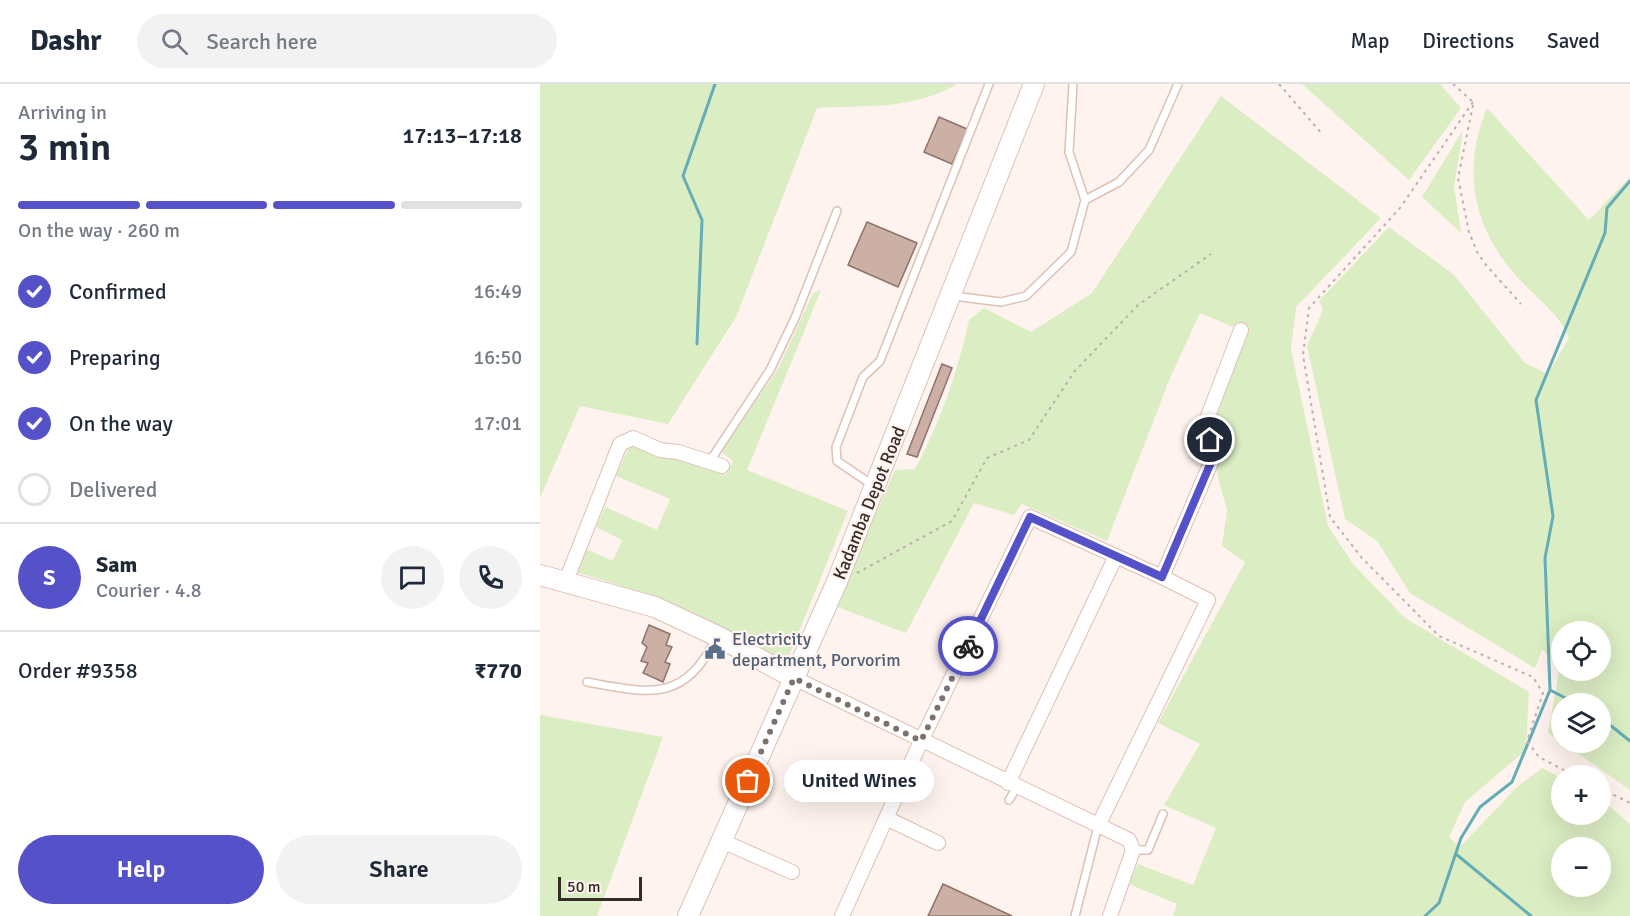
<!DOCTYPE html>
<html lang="en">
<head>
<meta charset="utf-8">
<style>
  :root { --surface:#fff; --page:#f2f2f3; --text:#1f2937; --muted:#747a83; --line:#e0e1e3; --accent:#5552c9 }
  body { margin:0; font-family:Signika,sans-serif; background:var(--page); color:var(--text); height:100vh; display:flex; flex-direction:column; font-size:22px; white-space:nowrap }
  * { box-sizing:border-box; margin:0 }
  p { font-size:20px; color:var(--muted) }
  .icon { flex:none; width:33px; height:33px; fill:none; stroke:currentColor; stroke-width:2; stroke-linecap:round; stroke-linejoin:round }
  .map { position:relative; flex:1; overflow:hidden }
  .side { display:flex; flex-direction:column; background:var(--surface); width:540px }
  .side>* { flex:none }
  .buttons { position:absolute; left:1011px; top:537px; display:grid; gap:12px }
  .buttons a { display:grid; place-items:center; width:60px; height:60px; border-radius:50%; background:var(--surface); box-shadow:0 6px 24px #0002; font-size:30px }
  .scale { position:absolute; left:18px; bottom:15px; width:84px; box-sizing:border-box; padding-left:6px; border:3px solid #362b26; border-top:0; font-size:16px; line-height:21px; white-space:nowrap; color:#362b26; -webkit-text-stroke:4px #fef3ee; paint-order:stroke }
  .pin { position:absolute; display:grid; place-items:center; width:51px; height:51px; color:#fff; margin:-26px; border:3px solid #fff; border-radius:50%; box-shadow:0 2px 6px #0007 }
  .courier { position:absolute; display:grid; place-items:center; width:60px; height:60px; margin:-30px; border:4px solid #5552c9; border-radius:50%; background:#fff; color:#222; box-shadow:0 2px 8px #0007 }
  .bubble { position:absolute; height:42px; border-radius:21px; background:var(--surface); box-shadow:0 6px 24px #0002; font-size:20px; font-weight:600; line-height:42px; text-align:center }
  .summary em { font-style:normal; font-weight:600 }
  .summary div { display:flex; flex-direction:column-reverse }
  .summary { display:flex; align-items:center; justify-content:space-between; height:102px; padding:0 18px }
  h1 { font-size:39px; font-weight:600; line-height:45px }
  .bar { display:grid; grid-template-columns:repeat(4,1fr); gap:9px 6px; align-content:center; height:72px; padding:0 18px }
  .bar i { height:8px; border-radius:4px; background:var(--line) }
  .bar .on { background:var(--accent) }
  .bar p { grid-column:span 4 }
  .line { display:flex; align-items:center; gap:15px; padding:0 18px; border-top:2px solid var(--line) }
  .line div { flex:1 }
  .round { display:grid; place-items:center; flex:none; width:63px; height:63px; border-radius:32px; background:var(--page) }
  ol { padding:0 18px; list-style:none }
  li { display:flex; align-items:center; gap:18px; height:66px }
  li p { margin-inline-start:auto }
  li .icon { padding:6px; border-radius:50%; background:var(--accent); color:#fff; stroke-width:4 }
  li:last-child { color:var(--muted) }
  li i { width:33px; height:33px; border:3px solid var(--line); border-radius:50% }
  .cta { display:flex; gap:12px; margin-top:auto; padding:12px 18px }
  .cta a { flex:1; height:69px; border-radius:36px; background:var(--accent); color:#fff; font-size:24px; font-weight:600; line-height:69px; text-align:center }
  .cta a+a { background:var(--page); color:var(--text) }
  header { display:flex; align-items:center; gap:36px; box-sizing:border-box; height:84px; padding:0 30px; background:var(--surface); border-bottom:2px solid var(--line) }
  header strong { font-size:28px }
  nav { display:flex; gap:33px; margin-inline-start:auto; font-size:21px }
  .search { width:420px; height:54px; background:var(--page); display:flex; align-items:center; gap:15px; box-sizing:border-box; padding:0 21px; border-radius:33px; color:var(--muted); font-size:22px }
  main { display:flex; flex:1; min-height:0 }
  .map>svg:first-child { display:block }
</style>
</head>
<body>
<header>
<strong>Dashr</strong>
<div class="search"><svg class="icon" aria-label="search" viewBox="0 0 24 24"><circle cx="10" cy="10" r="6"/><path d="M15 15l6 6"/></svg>Search here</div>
<nav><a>Map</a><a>Directions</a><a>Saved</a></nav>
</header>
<main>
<section class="side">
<div class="summary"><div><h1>3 min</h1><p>Arriving in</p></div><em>17:13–17:18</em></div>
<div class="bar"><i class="on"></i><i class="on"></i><i class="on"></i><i></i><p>On the way · 260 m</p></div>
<ol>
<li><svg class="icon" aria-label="check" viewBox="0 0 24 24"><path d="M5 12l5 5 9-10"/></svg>Confirmed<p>16:49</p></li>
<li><svg class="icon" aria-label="check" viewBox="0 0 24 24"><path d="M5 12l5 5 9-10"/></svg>Preparing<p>16:50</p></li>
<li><svg class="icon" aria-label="check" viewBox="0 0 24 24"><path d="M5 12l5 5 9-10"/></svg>On the way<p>17:01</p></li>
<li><i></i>Delivered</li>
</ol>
<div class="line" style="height:108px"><b class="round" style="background:var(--accent);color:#fff">S</b><div><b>Sam</b><p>Courier · 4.8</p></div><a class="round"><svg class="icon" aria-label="chat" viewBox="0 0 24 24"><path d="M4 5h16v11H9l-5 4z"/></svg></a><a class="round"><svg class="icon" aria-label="phone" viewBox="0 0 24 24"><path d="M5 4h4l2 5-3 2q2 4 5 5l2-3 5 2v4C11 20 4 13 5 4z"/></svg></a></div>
<div class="line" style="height:78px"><div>Order #9358</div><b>₹770</b></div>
<div class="cta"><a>Help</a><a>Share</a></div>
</section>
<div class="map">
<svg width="1090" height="832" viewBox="0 0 1090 832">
  <rect width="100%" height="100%" fill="#fef3ee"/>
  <path fill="#dbedc3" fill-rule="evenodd" d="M0,0H417C374,26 325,21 277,24L196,233L128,340L40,322L0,414Z
    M762,0H900L921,24L869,96Z
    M681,12L841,134L756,223L751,265L788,442L813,480L865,534L989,608L986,666L925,718L909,753L920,763L977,703L1002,684L1021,694L1022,730H1060L1061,715L1090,740V832H633L637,820L589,800L598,780L653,801L676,744L624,721L660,660L618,639L705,478L682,462L687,426L678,394L673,342L707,249L660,229L630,294L567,457L482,420L474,431L434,419L366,549L295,522L355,386L375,385C400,339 418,287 429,236L444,224L491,248L552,209ZM1022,764H1060V802H1022Z
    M947,24L1049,136L1090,93V706L1022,658H1060V620H1022V658L1008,649L1020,583L1002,565L995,584L870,509L837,457L805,435L767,262L783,226L779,217L849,143L913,190L985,279L1008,290L1029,254C1020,230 996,214 979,195C933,145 921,87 947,24ZM1022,548H1060V586H1022Z
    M923,46L914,102L921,149L882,113Z
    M281,206L207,386L308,427L247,577C176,540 113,509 35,488L46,465L73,477L82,456L56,443L65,423L117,446L130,415L76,392L90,361L186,391L193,377L181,368L238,285L273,209Z
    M0,631L123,653L57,832H0Z"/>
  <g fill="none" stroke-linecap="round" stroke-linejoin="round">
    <path stroke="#65adb6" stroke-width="3" d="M157,260L162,136L143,92L175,0
      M1010,606L1037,620
      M1060,633L1090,657
      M916,770L991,832
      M885,832L899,819L921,754L940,723L972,698L1010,606L1005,474L1013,432L996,316L1065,149L1067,124L1090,97"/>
  </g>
  <path fill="#ccb0a5" stroke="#8d7369" stroke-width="1.5" d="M399,33L427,45L412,80L384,68Z
    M327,138L377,159L358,203L308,181Z
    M402,280L412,284L377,373L367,370Z
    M109,541L130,550L126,561L132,563L125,578L130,580L123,598L103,589L108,579L101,577L107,563L102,559Z
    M403,800L472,832H388Z"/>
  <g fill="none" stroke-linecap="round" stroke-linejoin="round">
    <g stroke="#ddc1b5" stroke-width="10">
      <path id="lane" d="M533,0L529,68L545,116
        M413,212L461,218L486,212L531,168L545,116L579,98L609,66L638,0
        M168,380L230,286L255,234L297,127
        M334,402L297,377L296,363L323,293L340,277L449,0
        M47,598C108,609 144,620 176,554
        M469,716L477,703
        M593,766H608L623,730
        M535,832L558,742"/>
    </g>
    <g stroke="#ddc1b5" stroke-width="16">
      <path id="street" d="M622,493L672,376L670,356L665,340L701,246
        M26,497L80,360L93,354L120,366L138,368L182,382
        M254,594L589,756L593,766L570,832
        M468,699L576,472
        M346,734L398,759
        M182,757L252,788
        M302,832L381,657L490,433L622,493L668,516L558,742"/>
    </g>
    <g stroke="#ddc1b5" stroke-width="22">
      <path id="secondary" d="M0,491L115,523L177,552L254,594
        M148,832L296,500L494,0"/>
    </g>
    <path stroke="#bbb0ab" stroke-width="2" stroke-dasharray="3 4.5" stroke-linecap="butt" d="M739,0L783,51
      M913,0L933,18
      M933,18L860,124L769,224L763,271L790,433L822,474L899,552L993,593L1003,609L987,657L999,673L1035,692
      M933,21L918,94L929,148L937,168L946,181L981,220
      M317,489L412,437L447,374L489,356L534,288L598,221L671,170
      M1060,704L1090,719"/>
    <use href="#lane" stroke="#fff" stroke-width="7"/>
    <use href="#street" stroke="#fff" stroke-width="14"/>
    <use href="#secondary" stroke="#fff" stroke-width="20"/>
  </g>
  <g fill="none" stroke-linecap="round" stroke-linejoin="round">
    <path stroke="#7c716c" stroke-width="6" stroke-dasharray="0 10.8" d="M208,697L254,594L381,657L428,562"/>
    <path stroke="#5552c9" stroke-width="8" d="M428,562L490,433L622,493L672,376L670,356"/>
  </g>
  <defs>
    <g id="civic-bare" transform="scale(1.62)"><path d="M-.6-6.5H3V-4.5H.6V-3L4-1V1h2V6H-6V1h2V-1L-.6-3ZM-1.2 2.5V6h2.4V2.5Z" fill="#5c6f8a" stroke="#fef3ee" stroke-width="2.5" paint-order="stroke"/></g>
  </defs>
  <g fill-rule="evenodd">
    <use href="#civic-bare" x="175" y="565"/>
  </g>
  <g text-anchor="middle" stroke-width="4.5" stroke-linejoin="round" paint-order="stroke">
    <g font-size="18" fill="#362b26" stroke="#fef3ee">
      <text transform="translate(329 419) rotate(-68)" y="6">Kadamba Depot Road</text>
    </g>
    <g font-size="18" fill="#4e5e75" stroke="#fef3ee" text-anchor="start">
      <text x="192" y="561">Electricity<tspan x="192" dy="21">department, Porvorim</tspan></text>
    </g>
  </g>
</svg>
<div class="buttons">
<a><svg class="icon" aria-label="locate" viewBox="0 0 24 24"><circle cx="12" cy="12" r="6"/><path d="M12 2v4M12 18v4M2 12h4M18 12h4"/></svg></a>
<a><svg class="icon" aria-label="layers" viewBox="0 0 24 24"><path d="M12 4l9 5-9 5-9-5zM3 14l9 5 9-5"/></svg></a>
<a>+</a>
<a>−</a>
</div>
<div class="scale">50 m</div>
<div class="pin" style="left:208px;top:697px;background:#ea580c"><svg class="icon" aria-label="bag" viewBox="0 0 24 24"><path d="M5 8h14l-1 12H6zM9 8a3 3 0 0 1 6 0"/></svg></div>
<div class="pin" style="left:670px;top:356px;background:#1f2937"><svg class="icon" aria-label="home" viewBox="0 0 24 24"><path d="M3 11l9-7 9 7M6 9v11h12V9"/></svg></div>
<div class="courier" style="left:428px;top:562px"><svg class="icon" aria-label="bike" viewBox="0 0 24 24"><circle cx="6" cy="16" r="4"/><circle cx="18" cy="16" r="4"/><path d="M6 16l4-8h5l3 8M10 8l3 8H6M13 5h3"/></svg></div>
<div class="bubble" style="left:244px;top:676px;width:150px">United Wines</div>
</div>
</main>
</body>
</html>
